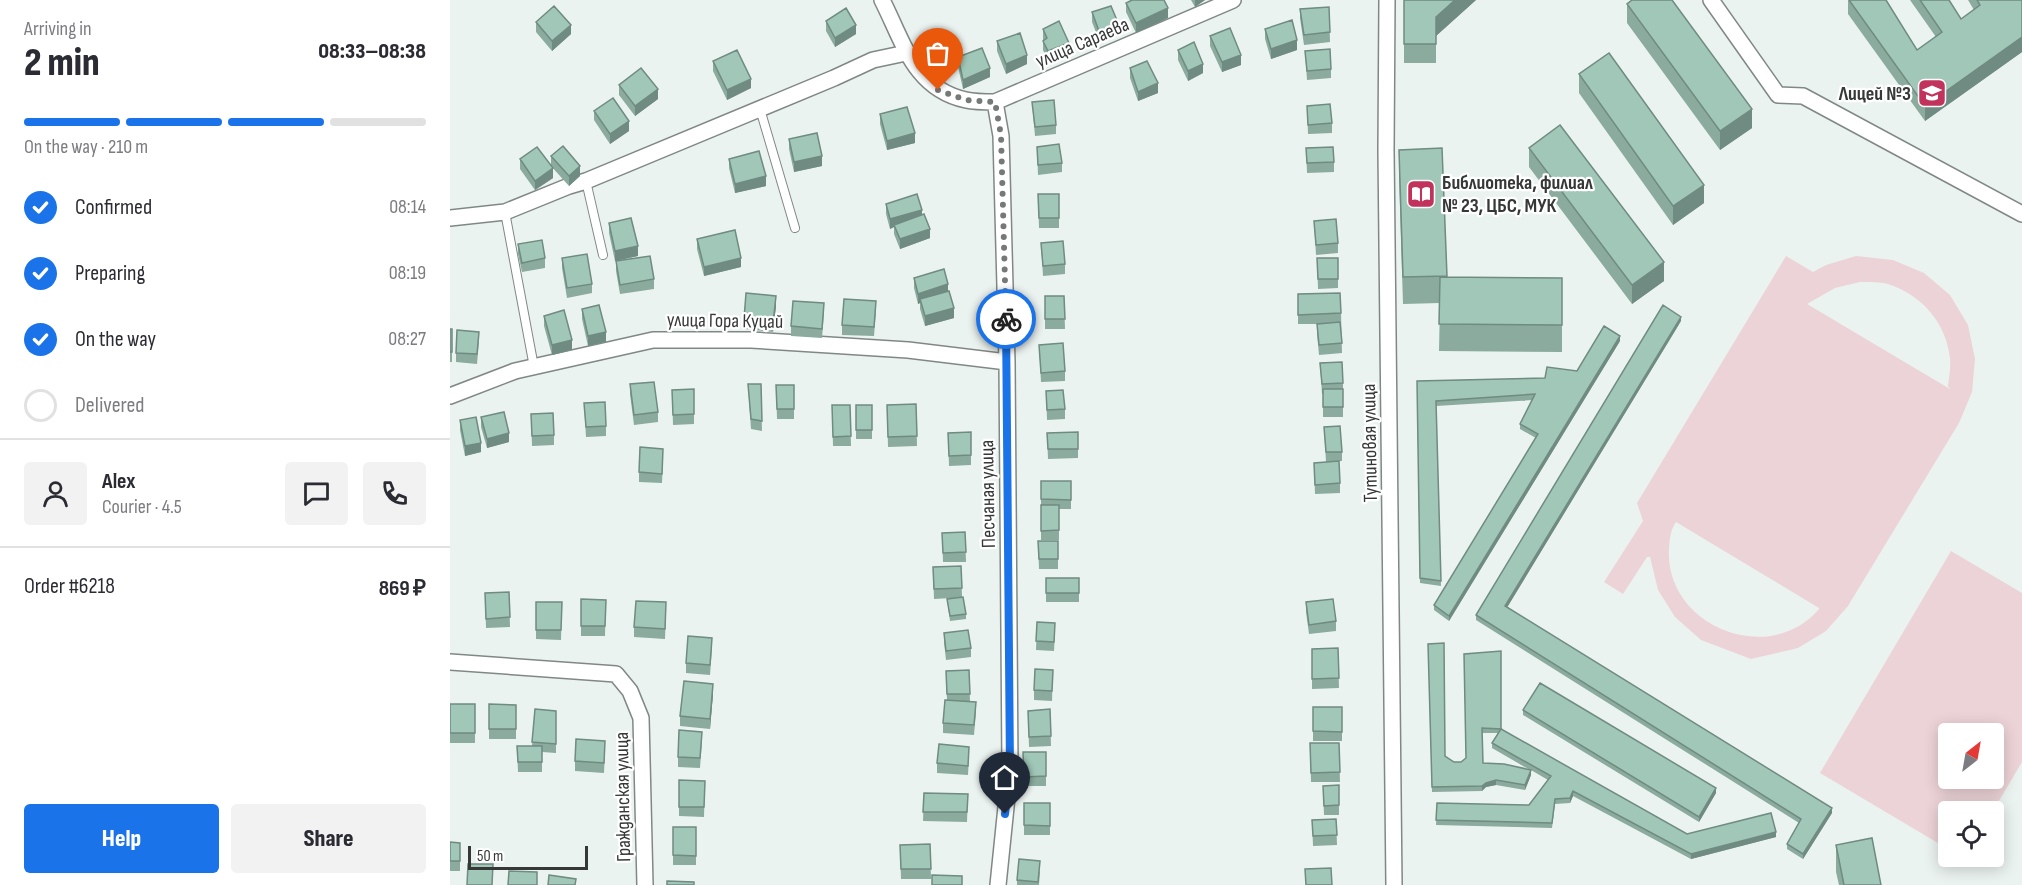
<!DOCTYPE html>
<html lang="en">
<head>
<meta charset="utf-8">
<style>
  :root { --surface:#fff; --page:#f2f2f3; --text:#2b2b33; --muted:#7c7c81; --line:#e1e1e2; --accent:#1a73e8 }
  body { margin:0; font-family:"Sofia Sans Condensed",sans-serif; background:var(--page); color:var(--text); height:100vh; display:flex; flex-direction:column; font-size:22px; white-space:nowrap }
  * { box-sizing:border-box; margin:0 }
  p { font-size:20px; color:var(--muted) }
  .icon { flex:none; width:33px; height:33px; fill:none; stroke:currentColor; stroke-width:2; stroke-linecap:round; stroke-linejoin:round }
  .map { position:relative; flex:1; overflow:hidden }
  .side { display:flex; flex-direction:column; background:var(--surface); width:450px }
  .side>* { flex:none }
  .needle { width:39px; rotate:31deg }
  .controls { position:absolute; left:1488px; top:723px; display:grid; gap:12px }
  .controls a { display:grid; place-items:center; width:66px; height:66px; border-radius:6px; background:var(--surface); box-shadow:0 3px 15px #0003; font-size:30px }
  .scale { position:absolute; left:18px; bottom:15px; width:120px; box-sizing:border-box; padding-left:6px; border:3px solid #353836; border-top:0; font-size:16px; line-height:21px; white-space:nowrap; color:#353836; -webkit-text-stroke:4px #fff; paint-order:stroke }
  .pin { position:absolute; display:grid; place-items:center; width:51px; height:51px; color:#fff; margin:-62px -26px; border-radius:50% 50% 50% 0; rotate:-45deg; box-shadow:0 0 6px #0007 }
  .pin .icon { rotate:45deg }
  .courier { position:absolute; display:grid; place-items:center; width:60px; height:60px; margin:-30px; border:4px solid #1a73e8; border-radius:50%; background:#fff; color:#222; box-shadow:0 2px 8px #0007 }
  .overview em { font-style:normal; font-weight:800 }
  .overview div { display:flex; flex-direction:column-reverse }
  .overview { display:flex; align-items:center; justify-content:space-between; height:102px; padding:0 24px }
  h1 { font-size:39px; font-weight:800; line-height:45px }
  .bar { display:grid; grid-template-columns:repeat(4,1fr); gap:9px 6px; align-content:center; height:72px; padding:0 24px }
  .bar i { height:8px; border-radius:4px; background:var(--line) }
  .bar .selected { background:var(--accent) }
  .bar p { grid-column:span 4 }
  .line { display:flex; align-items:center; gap:15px; padding:0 24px; border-top:2px solid var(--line) }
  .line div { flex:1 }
  .round { display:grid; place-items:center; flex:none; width:63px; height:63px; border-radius:6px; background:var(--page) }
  ol { padding:0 24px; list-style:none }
  li { display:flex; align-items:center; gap:18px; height:66px }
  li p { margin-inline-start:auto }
  li .icon { padding:6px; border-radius:50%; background:var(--accent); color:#fff; stroke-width:4 }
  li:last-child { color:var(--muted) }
  li i { width:33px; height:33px; border:3px solid var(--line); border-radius:50% }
  .cta { display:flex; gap:12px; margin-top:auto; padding:12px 24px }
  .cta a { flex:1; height:69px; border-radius:6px; background:var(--accent); color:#fff; font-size:24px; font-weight:800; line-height:69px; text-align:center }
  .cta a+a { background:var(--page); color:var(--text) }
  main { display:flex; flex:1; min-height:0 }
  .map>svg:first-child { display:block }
</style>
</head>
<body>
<main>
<section class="side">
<div class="overview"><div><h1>2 min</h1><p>Arriving in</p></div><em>08:33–08:38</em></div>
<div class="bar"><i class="selected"></i><i class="selected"></i><i class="selected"></i><i></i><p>On the way · 210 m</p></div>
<ol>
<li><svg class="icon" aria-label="check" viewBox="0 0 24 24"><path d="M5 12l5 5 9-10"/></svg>Confirmed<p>08:14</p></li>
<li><svg class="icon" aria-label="check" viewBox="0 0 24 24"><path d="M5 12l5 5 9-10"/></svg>Preparing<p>08:19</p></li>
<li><svg class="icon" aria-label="check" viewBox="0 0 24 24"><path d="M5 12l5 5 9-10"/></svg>On the way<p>08:27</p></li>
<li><i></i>Delivered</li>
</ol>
<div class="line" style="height:108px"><a class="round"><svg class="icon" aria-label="person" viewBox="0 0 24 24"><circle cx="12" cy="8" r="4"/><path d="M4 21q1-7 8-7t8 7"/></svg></a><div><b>Alex</b><p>Courier · 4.5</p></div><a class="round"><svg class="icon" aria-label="chat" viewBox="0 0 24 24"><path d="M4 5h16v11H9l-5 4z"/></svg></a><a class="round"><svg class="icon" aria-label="phone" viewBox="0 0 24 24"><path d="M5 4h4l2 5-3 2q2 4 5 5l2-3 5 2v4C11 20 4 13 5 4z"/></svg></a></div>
<div class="line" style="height:78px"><div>Order #6218</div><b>869 ₽</b></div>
<div class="cta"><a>Help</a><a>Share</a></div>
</section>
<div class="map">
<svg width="1572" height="885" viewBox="0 0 1572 885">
  <rect width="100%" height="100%" fill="#ebf3f0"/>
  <path fill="#ecd3d7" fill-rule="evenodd" d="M1336,256L1363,272L1376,265L1406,256L1443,260L1474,273L1500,295L1518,325L1525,359L1522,392L1509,423L1398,606L1376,631L1348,648L1301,659L1251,640L1225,617L1208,590L1200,557H1197L1173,594L1154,582L1193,521L1187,503ZM1410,282C1419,282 1430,282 1438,284C1472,295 1496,323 1500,358C1501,367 1499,377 1498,386L1500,389L1357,304L1385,288ZM1226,522L1369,608V609C1319,668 1214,626 1219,548C1220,538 1220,531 1226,522Z
    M1501,551L1572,593V762L1543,811L1498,812V849L1370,773ZM1498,734H1544V778H1498Z"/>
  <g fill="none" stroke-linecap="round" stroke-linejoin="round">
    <g stroke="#808885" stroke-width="10">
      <path id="lane" d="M310,109L345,228
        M136,181L153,255
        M55,212L84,367"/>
    </g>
    <g stroke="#808885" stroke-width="18">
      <path id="street" d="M432,0C453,41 464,89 516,100C525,102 535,102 545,102L783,0
        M937,0L936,150L944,885
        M1261,0L1328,95L1353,96L1572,214
        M545,102L551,136L557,362L560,768L548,885
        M0,218L55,212L119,186L136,181L384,78L423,60L456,53
        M0,396L65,371L203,340H301L458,350L557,362
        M0,662L166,674L180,691L191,718L195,885"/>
    </g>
    <use href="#lane" stroke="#fff" stroke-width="8"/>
    <use href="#street" stroke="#fff" stroke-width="15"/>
  </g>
  <path fill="#8aab9e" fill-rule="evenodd" d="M741,0H755L745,7Z
    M954,0H1026L986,36V63H954Z
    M1398,0L1467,50L1486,37L1460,0H1499L1511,19L1524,10L1518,0H1572V52L1475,121L1398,14Z
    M676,3L718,18L686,33L676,12Z
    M1177,4L1302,128L1270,150L1177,23Z
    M879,7L880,42L854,45L850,18V9Z
    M642,12L669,35L649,40L642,22Z
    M376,21L406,34L385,47L376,31Z
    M86,22L121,34L102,51L86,32Z
    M593,29L619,52L598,61L593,50Z
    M815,29L847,50L821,59L815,39Z
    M760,36L791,65L772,72L760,46Z
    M547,41L577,64L556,74L547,51Z
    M728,50L753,73L738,81L728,60Z
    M855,51L881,69V78L857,80Z
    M508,57L540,77L513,89L508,67Z
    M263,61L301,88L277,100L263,71Z
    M680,68L708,93L688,101L680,78Z
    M1129,74L1254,203L1223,225L1129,93Z
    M169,85L208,99L185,116L169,95Z
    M582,102L606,125V134L585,136Z
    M857,106L882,123V133L858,134Z
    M144,111L179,131L160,144L144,120Z
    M430,114L465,143L437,150L430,124Z
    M339,139L372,166L344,172L339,149Z
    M587,147L612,163V172L588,175Z
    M856,148L884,162V172L857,173Z
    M992,148L997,277L1112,278V352L989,351L990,303L953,304L949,177V150Z
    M1079,148L1214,281L1182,304L1079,167Z
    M101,156L130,176L119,186L101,166Z
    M70,159L103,178L85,190L70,169Z
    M279,159L316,186L285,193L279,168Z
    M588,194H609V228H589Z
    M436,204L472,215L480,238L450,249L444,234V227L440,229L436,214Z
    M864,221L888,243V253L866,255Z
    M159,223L188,256L165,261L159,233Z
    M247,239L291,267L254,276L247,249Z
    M591,243L615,264V274L593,276Z
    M68,244L95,258V268L72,272L68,254Z
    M112,258L142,284V293L117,298L112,268Z
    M867,258H888V288L868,289Z
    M166,261L204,279V289L170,294L166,271Z
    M464,278L498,292L504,318L475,326L470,309V303L468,304L464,288Z
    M848,294L891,313L892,353L869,355L867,333V324H848Z
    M595,296H614L615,329H595Z
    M326,306L323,332L294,329V319Z
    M132,309L156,342L138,346L132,319Z
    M426,311L424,336L392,335V325Z
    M374,313L372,338L341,336V326Z
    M94,316L122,350L102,355L94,326Z
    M1231,321L1057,607L1382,813L1353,859L1337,849V844L1349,823L1026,620V615Z
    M0,329H2V362H0Z
    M29,341L27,364L6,362V353Z
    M1170,341L999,621L984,610V605L1086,438L1070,429V424L1083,400L986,406L991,586L970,583L967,381L1095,378L1127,371Z
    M589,345L615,371V381L591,382Z
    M870,363L893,383V417H873V394H872Z
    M180,384L208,412V422L184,425L180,394Z
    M298,384H311L312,431L301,429Z
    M326,385H344V419H327Z
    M244,389V424L223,425L222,390Z
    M596,391L615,409V419L597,420Z
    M134,403L156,426V436L136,437Z
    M466,404L467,446L438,447L437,405Z
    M382,405H400L401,446H383Z
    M406,405H422V439H406Z
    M81,414L104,435V445L82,446Z
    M31,417L59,442L37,448L31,427Z
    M10,420L31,452L15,456L10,430Z
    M874,427L892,452V461L876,462Z
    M521,432V465L499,466L498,433Z
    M628,432V458L598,459L597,433Z
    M213,459L212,483L189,482V472Z
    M864,463L890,483V493L865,494Z
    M591,481H621V509H609V540H591Z
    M515,532L516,562H493L492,533Z
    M588,541H608V569H589Z
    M511,566L512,597L516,614V619L500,621L497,599L501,598L484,599L483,567Z
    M596,578H629V602H596Z
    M59,592L60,627L36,628L35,593Z
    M131,599L156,600L155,636H131Z
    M86,602H112L111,640L86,639Z
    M856,602L886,621V631L859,634L856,612Z
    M216,612L215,639L184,637V627Z
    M587,622L605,632L604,651L586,650Z
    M494,633L521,648V657L496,660L494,642Z
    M978,644L995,756L1004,762H1011L1016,758L1014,654L1051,729L1237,834L1326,837L1241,859L1123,796L1120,803L1105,804L1102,828L986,825L987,803L1079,805L1098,780L1081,770V775L1075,790L1046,785L1036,787L1032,791L982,792ZM1032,733H1048L1042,743V748L1080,770L1033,763Z
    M262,648L260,675L236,673V663Z
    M888,648L889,688L862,689V649Z
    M519,670L520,702L526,712L524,735L493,733V723L497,700L496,671Z
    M603,670L602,701L584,700V690Z
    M263,694L260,729L230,726V716Z
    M0,704H25V743H0Z
    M39,704L66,705V739H39Z
    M863,707H892V741H863Z
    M85,709L106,711V753L92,752V772H68L67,746H82Z
    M600,709L601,746L579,747L578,711Z
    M1073,710L1266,793L1249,822L1073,715Z
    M252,741L250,768L228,767V757Z
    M860,743H889L890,782H861Z
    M155,751L154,773L125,771V761Z
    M573,752H596V786H574Z
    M519,756L518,775L487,773V763Z
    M229,780L255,781L254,817L229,816Z
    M889,785V815H874L873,786Z
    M474,793L518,794L517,822L473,821Z
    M574,803H600V835H574Z
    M886,819L887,845L863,846L862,820Z
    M223,827H246V865H223Z
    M0,842L10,843V871H0Z
    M480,844L481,879H451L450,845Z
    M1386,845L1431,885H1389L1386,872Z
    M590,871L589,885H567V880Z"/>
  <path fill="#708b81" d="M745,0H755L745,7Z
    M1005,0H1026L986,36V17Z
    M718,8V18L686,33V23Z
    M121,25V34L102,51V41Z
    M406,25V34L385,47V38Z
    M669,25V35L649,40V31Z
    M1572,37V52L1475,121V106Z
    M847,40V50L821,59V49Z
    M619,43V52L598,61V51Z
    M577,55V64L556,74V64Z
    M791,55V65L772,72V62Z
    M753,64V73L738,81V71Z
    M540,68V77L513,89V80Z
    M301,79V88L277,100V90Z
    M708,83V93L688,101V92Z
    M208,89V99L185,116V106Z
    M1302,109V128L1270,150V131Z
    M179,121V131L160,144V134Z
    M465,133V143L437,150V141Z
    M372,156V166L344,172V162Z
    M130,166V176L119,186V176Z
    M103,168V178L85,190V181Z
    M316,176V186L285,193V184Z
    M1254,185V203L1223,225V206Z
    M472,210V220L444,225V227L440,229V219Z
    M480,229V238L450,249V239Z
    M188,246V256L165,261V251Z
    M291,258V267L254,276V267Z
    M1214,262V281L1182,304V285Z
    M498,284V294L470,299V303L468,304V294Z
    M326,296V306L323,332V323Z
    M504,308V318L475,326V316Z
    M1231,317V321L1055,611V606Z
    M156,332V342L138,346V336Z
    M1170,336V341L999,621V616Z
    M122,340V350L102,355V345Z
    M59,433V442L37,448V439Z
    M31,443V452L15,456V446Z
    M263,684V694L260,729V719Z
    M1081,770V775L1075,790V785Z
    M1046,780V785L1036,787L1032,791V786L1036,783Z
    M1266,788V793L1249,822V817Z
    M1123,791V796L1120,803V798Z
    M1382,808V813L1353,859V854Z
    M1326,832V837L1241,859V854Z"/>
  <path fill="#a0c7b8" stroke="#708b81" stroke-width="1.5" d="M682,0H714L718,8L686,23L676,3Z
    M954,0H1005L986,17V44H954Z
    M1182,0H1222L1302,109L1270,131L1177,4Z
    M1399,0H1436L1467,50L1492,32L1470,0H1499L1511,19L1530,5L1527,0H1572V37L1475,106Z
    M104,6L121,25L102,41L86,22Z
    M661,6L669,25L649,31L642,12Z
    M879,7L880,32L854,35L850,9Z
    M396,8L406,25L385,38L376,21Z
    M842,20L847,40L821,49L815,29Z
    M609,21L619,43L598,51L593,41L597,38L593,29Z
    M780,28L791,55L772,62L760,36Z
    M570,33L577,55L556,64L547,41Z
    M744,42L753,64L738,71L728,50Z
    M532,48L540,68L513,80L508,57Z
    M880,49L881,69L857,71L855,51Z
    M287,50L301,79L277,90L263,61Z
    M1159,53L1254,185L1223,206L1129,74Z
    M697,61L708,83L688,92L680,68Z
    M191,68L208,89L185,106L169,85Z
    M163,98L179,121L160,134L144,111Z
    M604,100L606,125L585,127L582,102Z
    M880,104L882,123L858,125L857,106Z
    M457,107L465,133L437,141L430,114Z
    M1110,125L1214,262L1182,285L1079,148Z
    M367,133L372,156L344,162L339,139Z
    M609,144L612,163L588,165L587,147Z
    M113,146L130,166L119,176L101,156Z
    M87,147L103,168L85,181L70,159Z
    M883,147L884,162L857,163L856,148Z
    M992,148L997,276L953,277L949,150Z
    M309,151L316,176L285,184L279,159Z
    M467,194L472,210L440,219L436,204Z
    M588,194H609V218H589Z
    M474,214L480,229L450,239L444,225Z
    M181,218L188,246L165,251L159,223Z
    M886,219L888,243L866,245L864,221Z
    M285,230L291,258L254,267L247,239Z
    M92,240L95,258L72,263L68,244Z
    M613,241L615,264L593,266L591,243Z
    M137,254L142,284L117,288L112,258Z
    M200,256L204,279L170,285L166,261Z
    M867,258H888V279H868Z
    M494,269L498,284L468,294L464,278Z
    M990,277L1112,278V325L989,324Z
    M499,291L504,308L475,316L470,299Z
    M296,293L326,296L323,323L294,319Z
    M890,293L891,313L848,315V294Z
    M595,296H614L615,319H595Z
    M394,299L426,301L424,327L392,325Z
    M343,301L374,303L372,329L341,326Z
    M149,305L156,332L138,336L132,309Z
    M1213,305L1231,317L1055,606L1382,808L1353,854L1337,844L1351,819L1026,615Z
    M114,310L122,340L102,345L94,316Z
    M890,322L892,343L869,345L867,324Z
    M1154,326L1170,336L999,616L984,605L1088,434L1070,424L1085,394L986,401L991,581L970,578L967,381L1095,378L1097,367L1127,371Z
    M0,329H2V352H0Z
    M7,330L29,332L27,354L6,353Z
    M613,343L615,371L591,373L589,345Z
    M892,362L893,383L872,384L870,363Z
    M204,382L208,412L184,415L180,384Z
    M298,384H311L312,421L301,419Z
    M326,385H344V409H327Z
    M244,389V414L223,415L222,390Z
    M873,389H893V407H873Z
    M613,390L615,409L597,410L596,391Z
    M155,402L156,426L136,427L134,403Z
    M466,404L467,436L438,437L437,405Z
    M382,405H400L401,436L383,437Z
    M406,405H422V430H406Z
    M54,412L59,433L37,439L31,417Z
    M103,413L104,435L82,436L81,414Z
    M26,417L31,443L15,446L10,420Z
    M890,426L892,452H876L874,427Z
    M521,432V455L499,456L498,433Z
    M628,432V449H598L597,433Z
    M190,447L213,449L212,474L189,472Z
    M889,461L890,483L865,485L864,463Z
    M591,481H621V500L591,499Z
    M591,505H609V530L591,531Z
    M515,532L516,552L493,553L492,533Z
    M588,541H608V559H589Z
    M511,566L512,588L484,589L483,567Z
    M596,578H629V593H596Z
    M59,592L60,617L36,619L35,593Z
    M513,597L516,614L500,616L497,599Z
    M131,599L156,600L155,626H131Z
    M883,599L886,621L859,625L856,602Z
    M186,601L216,602L215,629L184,627Z
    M86,602H112L111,630H86Z
    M587,622L605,623L604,642L586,641Z
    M518,630L521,648L496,651L494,633Z
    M238,636L262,638L260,665L236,663Z
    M994,643L995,756L1004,762H1011L1016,758L1014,654L1051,651V729L1237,834L1321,813L1326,832L1241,854L1123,791L1120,798L1105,799L1102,823L986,820L987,803L1079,805L1101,776L1042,743L1051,729L1032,728L1033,763L1054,764L1081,770L1075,785L1046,780L1036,783L1032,786L982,787L978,644Z
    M888,648L889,678L862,679V649Z
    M585,669L603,670L602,691L584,690Z
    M519,670L520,694H497L496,671Z
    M234,681L263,684L260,719L230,716Z
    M1090,683L1266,788L1249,817L1073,710Z
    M495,700L526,702L524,725L493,723Z
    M0,704H25V733H0Z
    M39,704L66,705V729H39Z
    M863,707H892V732L863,731Z
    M85,709L106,711V744L82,742Z
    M600,709L601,736L579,737L578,711Z
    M229,730L252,732L250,758L228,757Z
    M126,739L155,741L154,763L125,761Z
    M860,743H889L890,772L861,773Z
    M489,744L519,747L518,766L487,763Z
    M67,746H92V762H68Z
    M573,752H596V776L574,777Z
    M229,780L255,781L254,807H229Z
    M889,785V805L874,806L873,786Z
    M474,793L518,794L517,812H473Z
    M574,803H600V826L574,825Z
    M886,819L887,835L863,836L862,820Z
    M223,827H246V856L223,855Z
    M1422,838L1431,885H1394L1386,845Z
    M0,842L10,843V861H0Z
    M480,844L481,869H451L450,845Z
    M569,859L590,861L588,882L567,880Z
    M18,864H43L42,885H17Z
    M881,868L882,885H856L855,869Z
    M59,871L87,872V885H58Z
    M99,875L126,879L125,885H98Z
    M482,875L512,876V885H482Z
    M217,881L244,882V885H217Z"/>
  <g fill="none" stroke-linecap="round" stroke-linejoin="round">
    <path stroke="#757977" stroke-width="6" stroke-dasharray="0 10.8" d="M488,90L516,100L545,102L551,135L556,319"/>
    <path stroke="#1a73e8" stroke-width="8" d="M555,814L560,768L556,319"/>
  </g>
  <defs>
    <g id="school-square" transform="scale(1.5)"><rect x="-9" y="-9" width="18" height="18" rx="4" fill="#c1335d" stroke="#fff"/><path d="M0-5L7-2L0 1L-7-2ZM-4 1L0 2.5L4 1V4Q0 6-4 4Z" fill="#fff"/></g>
    <g id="library-square" transform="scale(1.5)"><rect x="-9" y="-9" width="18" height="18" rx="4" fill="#c1335d" stroke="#fff"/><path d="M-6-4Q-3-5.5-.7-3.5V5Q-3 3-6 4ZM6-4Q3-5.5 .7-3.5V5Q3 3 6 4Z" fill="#fff"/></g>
  </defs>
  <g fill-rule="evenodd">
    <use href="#school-square" x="1482" y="93"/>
    <use href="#library-square" x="971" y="194"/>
  </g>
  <g text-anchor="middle" stroke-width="4.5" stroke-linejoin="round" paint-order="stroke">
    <g font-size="20" fill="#353836" stroke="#fff">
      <text transform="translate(632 42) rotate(-23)" y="7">улица Сараева</text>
      <text transform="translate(275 320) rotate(1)" y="7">улица Гора Куцай</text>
      <text transform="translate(919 443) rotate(-91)" y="7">Тутиновая улица</text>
      <text transform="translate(537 494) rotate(-91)" y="7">Песчаная улица</text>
      <text transform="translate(172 797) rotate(-91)" y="7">Гражданская улица</text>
    </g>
    <g font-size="20" font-weight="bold" fill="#353836" stroke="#fff" text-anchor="end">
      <text x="1461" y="100">Лицей №3</text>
      <text x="992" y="189" text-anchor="start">Библиотека, филиал<tspan x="992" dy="23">№ 23, ЦБС, МУК</tspan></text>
    </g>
  </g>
</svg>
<div class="controls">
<a><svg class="needle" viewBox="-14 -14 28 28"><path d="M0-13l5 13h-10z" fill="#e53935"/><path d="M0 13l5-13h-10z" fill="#7c7c81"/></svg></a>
<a><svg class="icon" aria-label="locate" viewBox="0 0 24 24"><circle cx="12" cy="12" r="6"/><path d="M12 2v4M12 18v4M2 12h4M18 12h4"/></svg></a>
</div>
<div class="scale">50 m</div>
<div class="pin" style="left:488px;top:90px;background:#ea580c"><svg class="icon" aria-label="bag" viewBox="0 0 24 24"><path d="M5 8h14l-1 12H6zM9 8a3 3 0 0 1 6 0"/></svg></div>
<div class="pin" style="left:555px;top:814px;background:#1f2937"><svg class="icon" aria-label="home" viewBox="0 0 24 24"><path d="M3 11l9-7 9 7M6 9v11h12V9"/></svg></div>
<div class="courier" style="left:556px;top:319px"><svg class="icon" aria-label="bike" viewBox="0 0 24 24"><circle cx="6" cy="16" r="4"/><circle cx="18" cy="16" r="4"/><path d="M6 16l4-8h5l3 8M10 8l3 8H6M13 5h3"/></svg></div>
</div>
</main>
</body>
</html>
